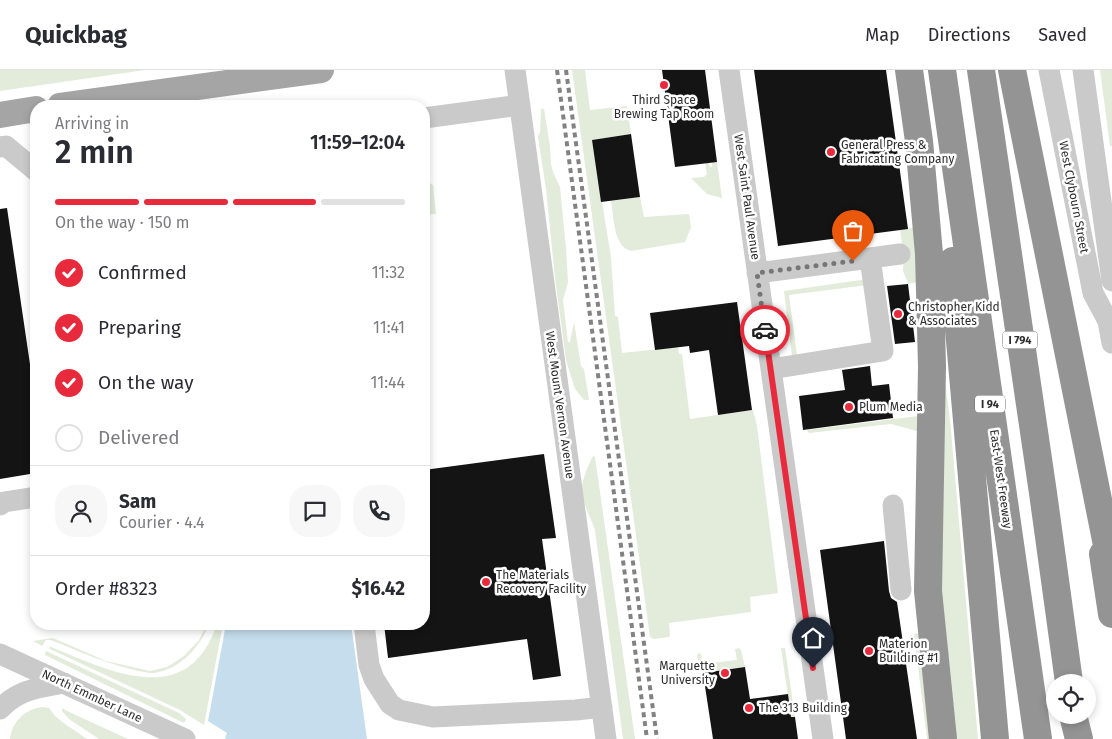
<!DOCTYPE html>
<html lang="en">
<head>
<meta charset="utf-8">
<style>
  :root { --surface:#fff; --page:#f7f7f7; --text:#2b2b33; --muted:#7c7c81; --line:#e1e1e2; --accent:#e82b3c }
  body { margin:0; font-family:"Fira Sans",sans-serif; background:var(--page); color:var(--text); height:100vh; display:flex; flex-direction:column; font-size:19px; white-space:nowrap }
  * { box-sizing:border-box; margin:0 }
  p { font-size:16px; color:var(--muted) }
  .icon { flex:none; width:28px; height:28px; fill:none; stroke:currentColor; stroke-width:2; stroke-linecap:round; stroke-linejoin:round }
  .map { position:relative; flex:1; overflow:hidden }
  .drawer { position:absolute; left:30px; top:30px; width:400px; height:530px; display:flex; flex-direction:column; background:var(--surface); border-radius:20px; box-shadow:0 2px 8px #0003 }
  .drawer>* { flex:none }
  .fabs { position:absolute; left:1046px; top:604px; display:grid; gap:10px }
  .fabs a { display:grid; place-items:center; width:50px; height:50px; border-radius:50%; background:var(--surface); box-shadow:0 2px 8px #0003; font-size:25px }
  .pin { position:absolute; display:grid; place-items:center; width:42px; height:42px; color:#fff; margin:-51px -21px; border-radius:50% 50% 50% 0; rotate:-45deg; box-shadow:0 0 5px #0007 }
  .pin .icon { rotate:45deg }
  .courier { position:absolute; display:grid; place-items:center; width:50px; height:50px; margin:-25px; border:4px solid #e82b3c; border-radius:50%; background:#fff; color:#222; box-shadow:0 1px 6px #0007 }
  .head em { font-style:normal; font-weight:600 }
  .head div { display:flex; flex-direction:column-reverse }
  .head { display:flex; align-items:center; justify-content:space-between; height:85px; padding:0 25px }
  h1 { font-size:32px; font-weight:600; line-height:38px }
  .bar { display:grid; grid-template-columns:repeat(4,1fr); gap:8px 5px; align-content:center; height:60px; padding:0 25px }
  .bar i { height:6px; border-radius:4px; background:var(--line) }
  .bar .active { background:var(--accent) }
  .bar p { grid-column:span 4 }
  .line { display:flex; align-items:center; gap:12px; padding:0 25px; border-top:1px solid var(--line) }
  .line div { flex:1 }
  .round { display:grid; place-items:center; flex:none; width:52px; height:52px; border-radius:20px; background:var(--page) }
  ol { padding:0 25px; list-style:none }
  li { display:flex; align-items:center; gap:15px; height:55px }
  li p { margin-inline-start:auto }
  li .icon { padding:5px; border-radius:50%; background:var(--accent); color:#fff; stroke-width:4 }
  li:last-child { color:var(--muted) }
  li i { width:28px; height:28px; border:2px solid var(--line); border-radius:50% }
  header { display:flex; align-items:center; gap:30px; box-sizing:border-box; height:70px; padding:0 25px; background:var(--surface); border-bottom:1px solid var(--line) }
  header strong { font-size:24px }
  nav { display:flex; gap:28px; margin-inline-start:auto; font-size:18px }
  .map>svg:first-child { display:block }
</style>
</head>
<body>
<header>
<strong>Quickbag</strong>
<nav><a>Map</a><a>Directions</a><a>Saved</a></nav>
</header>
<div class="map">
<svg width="1112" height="669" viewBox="0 0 1112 669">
  <rect width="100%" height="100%" fill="#fff"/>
  <path fill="#e3ebda" d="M0,0H145L0,21Z
    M572,0H585L590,40L627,36L631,64L592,70L611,187L615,246L618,247L622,283L678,277L679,284H682L690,349L753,340L757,356L778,523L750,527L751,542L669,553L670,565L669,567L654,569L650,567Z
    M1100,0H1112V76H1110Z
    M541,39H544L550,76L551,94L553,102L560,117L566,178L568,212L563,230L568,272H570L574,252L581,296L584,299L589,330H584L575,319L566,290L555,208L546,119L538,67L539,63L540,64Z
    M712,92H717L722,128L707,124L691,108L704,107L707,104L705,93H709L710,97H712Z
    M428,112L433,115L436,144L424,145V115Z
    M640,127L644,147L689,144L691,157L685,172L631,181C613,176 614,147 611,131Z
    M916,157L918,212L908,214C907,208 903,204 903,199C904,187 902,173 900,160Z
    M868,209V215L789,225L797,285L792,286L784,221Z
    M944,305L950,349L978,669H954L939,542Z
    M918,346L917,361L891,354L809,363L807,360Z
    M593,386L595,387L635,669H623L595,460C582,426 575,422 593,386Z
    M207,554H209C201,577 177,603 150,603C142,602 134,600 127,598C100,591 76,580 51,570H46L42,576L33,571L53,568L106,591L150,601L167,597L184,586L199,570Z
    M217,554H223L204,655L180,640L48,578L51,577C110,601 188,641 217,554Z
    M919,563L933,669H927L914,564Z
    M739,578L741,580L745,597L708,602L707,599L703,600L702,595L699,596L697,585L699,583L701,584L703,594L737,590L735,579Z
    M781,578H785L795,647H791Z
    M46,581L179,643L186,649L184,653L45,585Z
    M42,637L49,638L55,646L65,654L87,669H10C12,652 25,639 42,637Z
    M62,638L67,641L128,669H99L69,649L62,641Z"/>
  <path fill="#c5ddec" d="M226,554H351L367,669H225L227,663L208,651Z"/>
  <path fill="#fff" d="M178,0H277L282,31L243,36H184Z"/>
  <path fill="#141414" d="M662,0H705L717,92L675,97Z
    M754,0H886L908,159L778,176Z
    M631,64L640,127L601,132L592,70Z
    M7,138L36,335V403L0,409V139Z
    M908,214L915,272L895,274L887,216Z
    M737,232L752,340L718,345L709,280L690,283L689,276L655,280L650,243Z
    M870,296L872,316L889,314L893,348L803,360L799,326L845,320L842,300Z
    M544,384L556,468L542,469L561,606L533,610L527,569L388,588L384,554H424V400Z
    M884,471L889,521L891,528L897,532L917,669H846L820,480Z
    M745,597L750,629L788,624L791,647H795L798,669H713L703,603Z"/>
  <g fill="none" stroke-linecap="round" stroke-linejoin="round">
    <path stroke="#cacaca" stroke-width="21" d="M515,0L606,669
      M729,0L823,669
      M1049,0L1093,223L1108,251L1112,273
      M1083,0L1112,211
      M424,48L520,35
      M0,77L6,76L36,101
      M757,203L900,184
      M771,299L883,281L870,188
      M0,435L4,432L36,427
      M893,435L901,520
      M364,554L369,595L374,609L390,634L399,640L433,647L576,640L602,637
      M0,584L185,669
      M0,639C19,619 38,618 64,613"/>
    <path stroke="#a5a5a5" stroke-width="26" d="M60,36L321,0
      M0,45L36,39"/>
    <path stroke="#949494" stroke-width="28" d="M909,0L919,71L929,184L932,296L928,521L943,669
      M942,0L1038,669
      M981,0L1043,423L1069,612
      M1012,0L1112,500
      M953,191L995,669
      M1103,484L1112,544
      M1073,645L1079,669"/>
    <path stroke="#828282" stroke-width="4" stroke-dasharray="5 4" stroke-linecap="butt" d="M557,0L647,669
      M566,0L657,669"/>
  </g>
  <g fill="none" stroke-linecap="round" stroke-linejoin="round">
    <path stroke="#767676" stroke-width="5" stroke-dasharray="0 9" d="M765,260L757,203L853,191"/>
    <path stroke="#e82b3c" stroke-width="6" d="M765,260L813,598"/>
  </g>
  <g fill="#e82b3c" stroke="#fff" stroke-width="2">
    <circle cx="664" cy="15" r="5"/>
    <circle cx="831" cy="82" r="5"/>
    <circle cx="898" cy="244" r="5"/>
    <circle cx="849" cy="337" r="5"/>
    <circle cx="486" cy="512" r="5"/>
    <circle cx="869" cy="581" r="5"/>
    <circle cx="725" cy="603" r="5"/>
    <circle cx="749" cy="638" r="5"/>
  </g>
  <g text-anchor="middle" stroke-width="5" stroke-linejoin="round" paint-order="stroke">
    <g fill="#fff" stroke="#6c6c6c" stroke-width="1">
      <rect x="1002.5" y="261.5" width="35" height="17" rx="4"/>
      <rect x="975" y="325.5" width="30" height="17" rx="4"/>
    </g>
    <g font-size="11" font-weight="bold" fill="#2d2d2d">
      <text x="1020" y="274">I 794</text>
      <text x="990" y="338">I 94</text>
    </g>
    <g font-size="12" fill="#2d2d2d" stroke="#fff" text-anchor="start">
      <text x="664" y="34" text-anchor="middle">Third Space<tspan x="664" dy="14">Brewing Tap Room</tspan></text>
      <text x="841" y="79">General Press &amp;<tspan x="841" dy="14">Fabricating Company</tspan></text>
      <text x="908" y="241">Christopher Kidd<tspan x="908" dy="14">&amp; Associates</tspan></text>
      <text x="859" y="341">Plum Media</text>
      <text x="496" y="509">The Materials<tspan x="496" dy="14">Recovery Facility</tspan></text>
      <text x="879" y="578">Materion<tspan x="879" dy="14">Building #1</tspan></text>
      <text x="715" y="600" text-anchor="end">Marquette<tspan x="715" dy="14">University</tspan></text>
      <text x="759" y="642">The 313 Building</text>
    </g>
    <g font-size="12" fill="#2d2d2d" stroke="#fff">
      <text transform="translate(747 127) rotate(82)" y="4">West Saint Paul Avenue</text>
      <text transform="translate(1074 127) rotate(79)" y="4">West Clybourn Street</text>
      <text transform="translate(560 335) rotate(82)" y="4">West Mount Vernon Avenue</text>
      <text transform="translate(1001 409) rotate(82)" y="4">East-West Freeway</text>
      <text transform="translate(92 626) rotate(25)" y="4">North Emmber Lane</text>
    </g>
  </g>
</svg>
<div class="fabs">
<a><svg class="icon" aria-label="locate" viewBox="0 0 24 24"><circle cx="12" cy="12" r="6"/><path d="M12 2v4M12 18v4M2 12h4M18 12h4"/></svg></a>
</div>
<div class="pin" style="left:853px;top:191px;background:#ea580c"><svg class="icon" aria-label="bag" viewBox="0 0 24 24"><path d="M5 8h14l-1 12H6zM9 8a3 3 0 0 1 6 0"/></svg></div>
<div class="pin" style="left:813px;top:598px;background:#1f2937"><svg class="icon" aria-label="home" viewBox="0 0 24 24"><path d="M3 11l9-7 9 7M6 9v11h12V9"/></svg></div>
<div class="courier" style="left:765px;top:260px"><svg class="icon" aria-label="car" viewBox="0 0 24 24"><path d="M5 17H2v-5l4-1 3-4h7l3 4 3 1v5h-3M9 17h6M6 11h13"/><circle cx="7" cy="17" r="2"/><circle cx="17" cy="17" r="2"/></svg></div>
<section class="drawer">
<div class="head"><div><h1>2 min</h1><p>Arriving in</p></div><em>11:59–12:04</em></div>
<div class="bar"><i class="active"></i><i class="active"></i><i class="active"></i><i></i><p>On the way · 150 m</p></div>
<ol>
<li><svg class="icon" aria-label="check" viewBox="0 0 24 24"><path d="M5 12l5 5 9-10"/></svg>Confirmed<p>11:32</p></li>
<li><svg class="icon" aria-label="check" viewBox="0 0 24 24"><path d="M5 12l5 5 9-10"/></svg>Preparing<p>11:41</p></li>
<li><svg class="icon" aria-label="check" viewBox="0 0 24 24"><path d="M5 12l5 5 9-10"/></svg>On the way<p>11:44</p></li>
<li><i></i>Delivered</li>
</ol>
<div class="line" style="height:90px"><a class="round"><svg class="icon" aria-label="person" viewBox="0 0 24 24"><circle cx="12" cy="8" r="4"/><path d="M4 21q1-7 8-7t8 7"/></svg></a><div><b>Sam</b><p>Courier · 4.4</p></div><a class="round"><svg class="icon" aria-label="chat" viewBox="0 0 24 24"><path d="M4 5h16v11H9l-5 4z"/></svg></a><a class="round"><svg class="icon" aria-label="phone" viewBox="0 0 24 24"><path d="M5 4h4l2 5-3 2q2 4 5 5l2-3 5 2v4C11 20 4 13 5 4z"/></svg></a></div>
<div class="line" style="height:65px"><div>Order #8323</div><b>$16.42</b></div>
</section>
</div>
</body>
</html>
